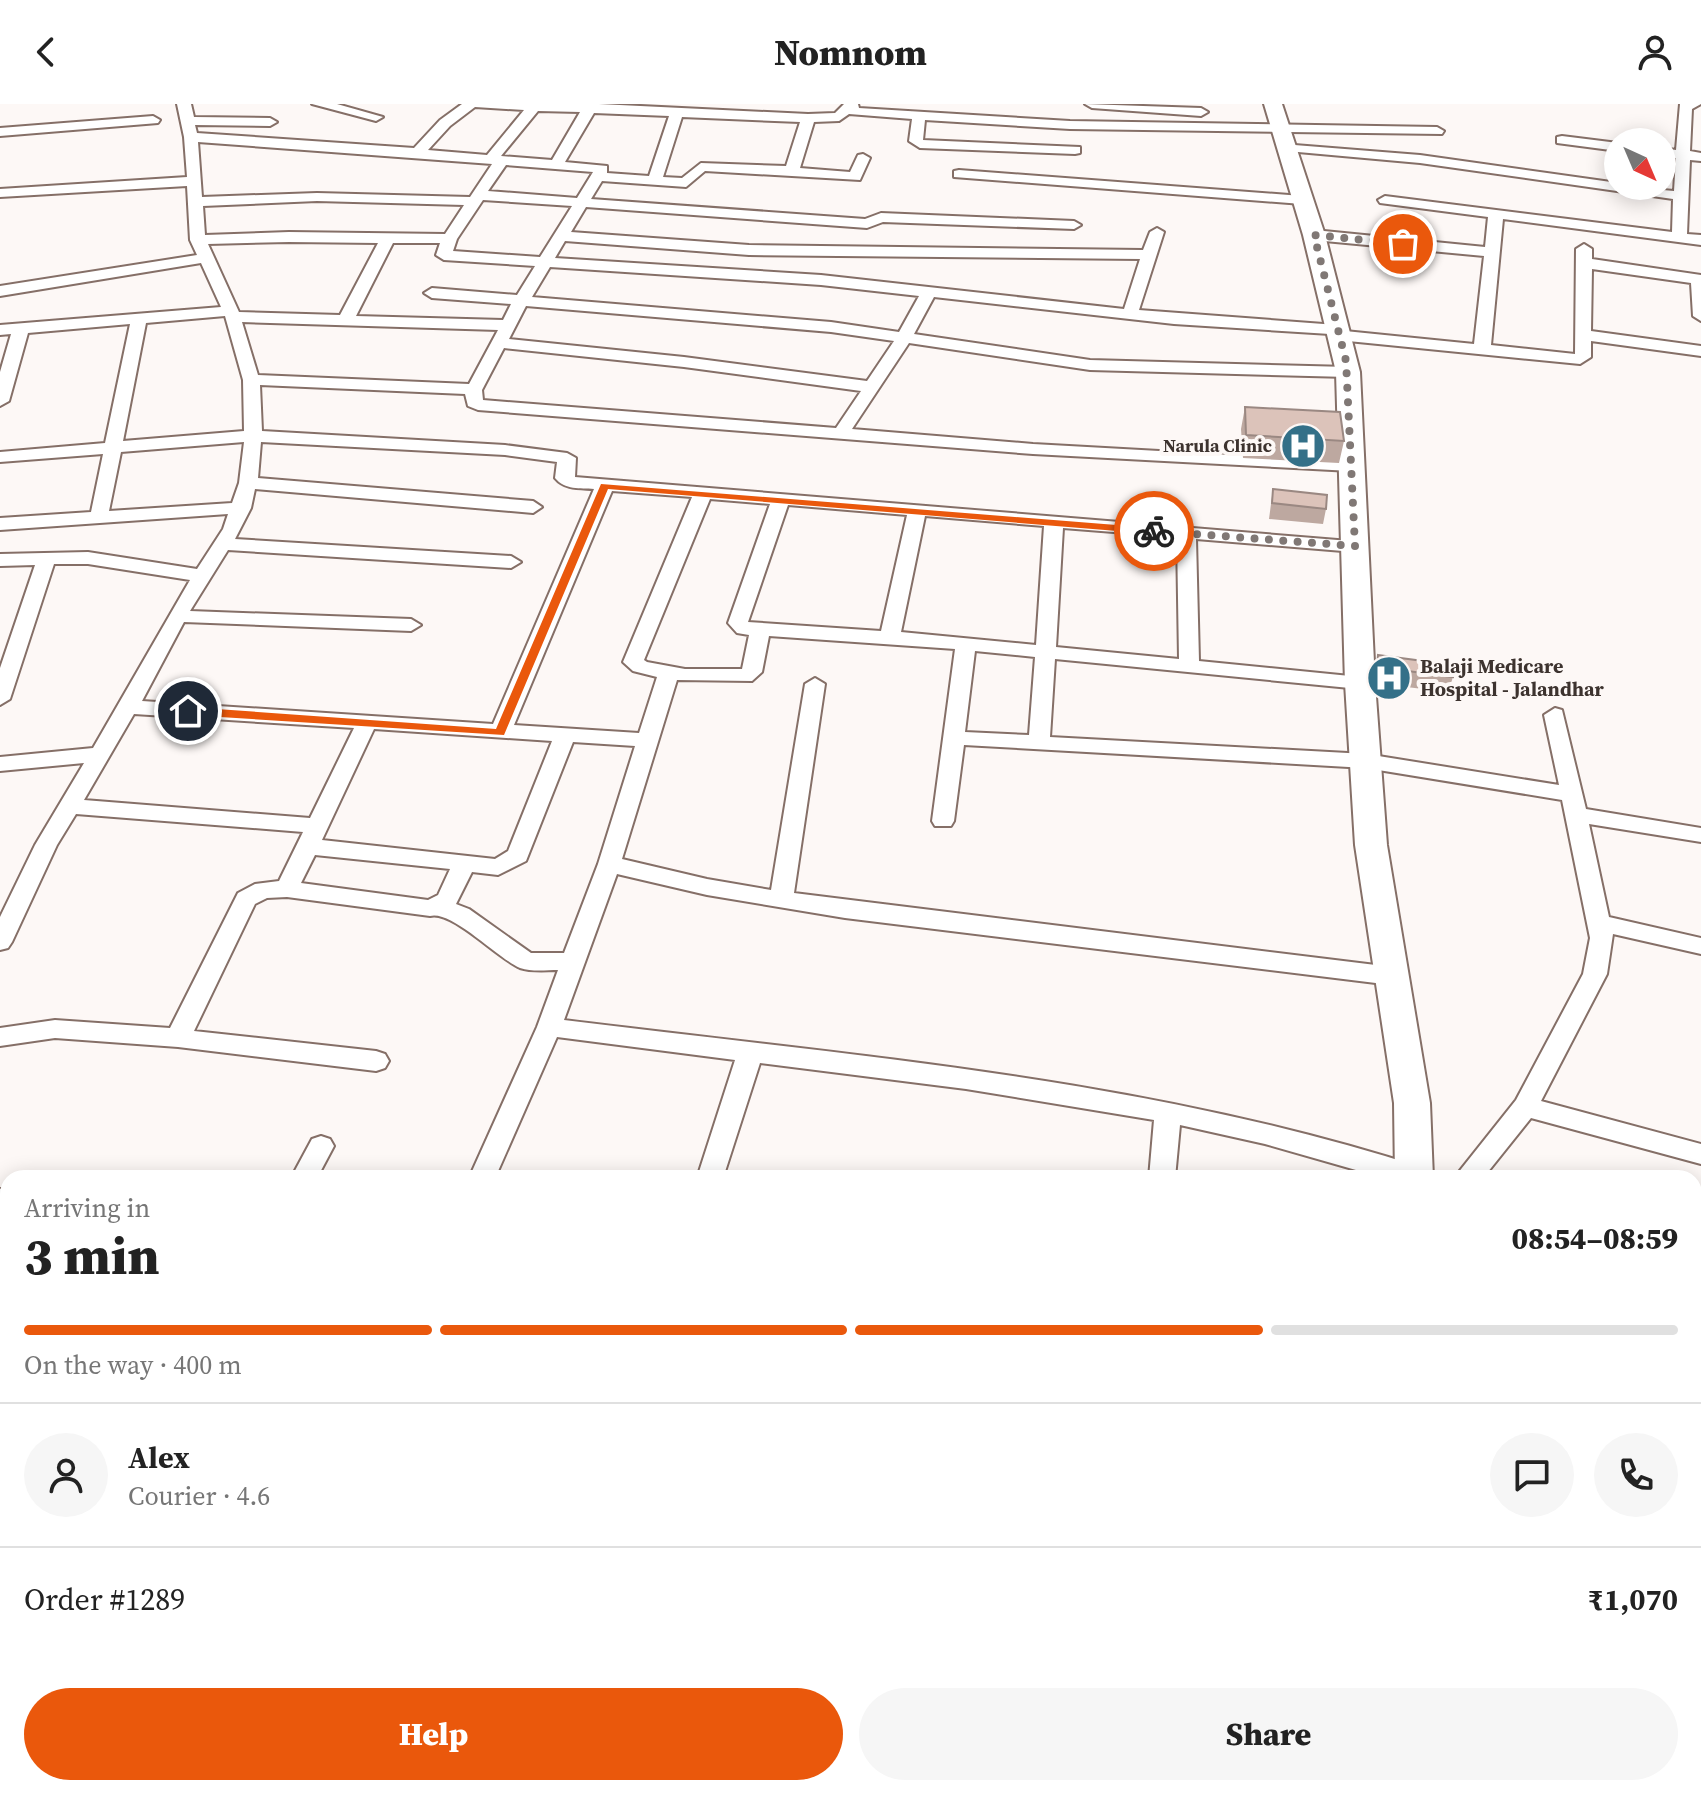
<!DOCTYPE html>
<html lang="en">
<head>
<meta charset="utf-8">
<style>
  :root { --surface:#fff; --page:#f6f6f6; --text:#222; --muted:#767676; --line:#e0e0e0; --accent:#ea580c }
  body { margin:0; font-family:"Source Serif 4",serif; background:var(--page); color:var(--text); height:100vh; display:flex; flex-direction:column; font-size:30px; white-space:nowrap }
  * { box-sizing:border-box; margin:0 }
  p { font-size:26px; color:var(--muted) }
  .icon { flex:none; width:44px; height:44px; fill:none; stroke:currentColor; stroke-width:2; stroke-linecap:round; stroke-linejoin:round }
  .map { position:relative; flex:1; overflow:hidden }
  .sheet { position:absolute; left:0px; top:1066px; width:1702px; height:626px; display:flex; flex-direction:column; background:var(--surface); border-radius:24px 24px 0 0; box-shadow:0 4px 20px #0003 }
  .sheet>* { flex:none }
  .needle { width:52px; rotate:136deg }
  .tools { position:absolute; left:1604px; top:24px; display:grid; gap:16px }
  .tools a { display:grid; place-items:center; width:72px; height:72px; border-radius:50%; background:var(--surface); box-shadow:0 4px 20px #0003; font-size:40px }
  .pin { position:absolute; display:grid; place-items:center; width:68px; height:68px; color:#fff; margin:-34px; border:4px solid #fff; border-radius:50%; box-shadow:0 2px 8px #0007 }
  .courier { position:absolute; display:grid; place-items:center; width:80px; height:80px; margin:-40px; border:6px solid #ea580c; border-radius:50%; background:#fff; color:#222; box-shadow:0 2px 10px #0007 }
  .overview em { font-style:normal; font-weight:800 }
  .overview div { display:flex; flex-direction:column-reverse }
  .overview { display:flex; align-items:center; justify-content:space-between; height:136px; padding:0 24px }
  h1 { font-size:52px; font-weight:800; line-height:60px }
  .bar { display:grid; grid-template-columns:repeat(4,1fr); gap:12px 8px; align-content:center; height:96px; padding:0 24px }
  .bar i { height:10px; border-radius:6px; background:var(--line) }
  .bar .selected { background:var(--accent) }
  .bar p { grid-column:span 4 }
  .line { display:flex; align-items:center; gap:20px; padding:0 24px; border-top:2px solid var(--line) }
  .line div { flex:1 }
  .round { display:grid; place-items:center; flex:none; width:84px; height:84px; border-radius:42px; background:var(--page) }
  .button { display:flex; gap:16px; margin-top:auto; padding:16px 24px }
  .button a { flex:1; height:92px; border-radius:48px; background:var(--accent); color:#fff; font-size:32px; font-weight:800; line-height:92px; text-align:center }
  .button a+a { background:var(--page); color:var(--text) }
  header { display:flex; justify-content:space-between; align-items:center; height:104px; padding:0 24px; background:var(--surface); font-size:36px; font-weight:800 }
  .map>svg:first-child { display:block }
</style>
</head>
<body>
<header><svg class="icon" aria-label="back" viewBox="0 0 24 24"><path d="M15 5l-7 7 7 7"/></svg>Nomnom<svg class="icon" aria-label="person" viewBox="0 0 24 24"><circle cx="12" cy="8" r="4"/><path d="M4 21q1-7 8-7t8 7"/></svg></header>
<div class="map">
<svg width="1701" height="1691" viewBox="0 0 1701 1691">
  <rect width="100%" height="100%" fill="#fdf8f6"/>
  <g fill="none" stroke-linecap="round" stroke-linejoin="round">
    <g stroke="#856f67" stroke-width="4">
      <path id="street" d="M177,0H191L194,13L270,14L277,18L270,22L195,21L197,29L414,44L440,16L462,0H599L808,10L835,9L844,0H858L859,4L1070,17L1437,23L1444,27L1442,30L1070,25L925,16L923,36L1080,43V49L1075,50L920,44L909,37L912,15L849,10L839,17L814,18L800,64L850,68L858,51L863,50L870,54L860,76L705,67L686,83L602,77L591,95L865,115L881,109L1074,117L1081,121L1074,125L883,118L867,124L586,103L571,128L749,141L1143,146L1150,128L1157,124L1164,128L1139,206L1337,221L1345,227L1474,240L1484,152L1314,136L1306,131L1314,126L1485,143L1488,113L1380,99L1378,96L1385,92L1672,128L1673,95L1420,59L1287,47L1282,46V40L1420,51L1618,79V82L1674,87L1676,54L1662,52V44L1676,46L1680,0H1701L1692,5L1690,47L1701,49V57L1690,56L1687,130L1701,131V141L1503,115L1491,241L1575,250L1576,145L1584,140L1592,145V155L1701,171V217L1693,212L1691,179L1592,165L1591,227L1701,242V252L1591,237V253L1580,260L1338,236L1330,230L1174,220L934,193L914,230L1090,256L1348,263L1356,268L1348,273L1090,266L909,239L852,325L1033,340L1357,358L1360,362L1351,367L1033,350L478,306L468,302L465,290L260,281L262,327L505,341L567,349L576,354L575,373L1362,438L1364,442L1362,446L1355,448L1196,435L1199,557L1360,573L1367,575L1370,579L1367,583L1360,585L1055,555L1050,633L1366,650L1559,681L1544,611L1555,604L1562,606L1586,705L1701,724V738L1589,720L1609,813L1701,834V850L1613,830L1607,870L1541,997L1701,1040V1060L1531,1014L1483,1074H1454L1516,996L1583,870L1590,834L1562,696L1366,664L964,641L954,717L951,722H935L932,717L955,545L769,532L762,568L752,577L677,576L622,755L707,775L771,786L805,580L815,574L825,580L794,789L1392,863L1401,866L1404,872L1401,878L1392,881L845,814L707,791L617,770L564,916C852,952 1146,974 1423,1064L1426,1074H1384L1265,1040L1180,1021L1175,1074H1149L1154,1016L966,985L760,959L723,1074H697L735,956L557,933L495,1074H469L537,923L558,866C546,866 532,868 520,864C497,854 452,806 430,812L287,793L267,794L255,800L194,927L376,947L385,950L389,957L385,964L376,967L178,943L55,934L0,942V924L55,916L170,924L238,789L255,780L279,777L303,728L76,710L57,741L12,838L8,844L0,846V813L35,741L84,659L0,667V653L93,644L190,476L88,460H54L10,595L0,601V564L35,461L0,462V450L88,448L197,465L223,425L228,410L0,426V414L91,408L103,350L0,358V348L105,339L130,220L28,229L9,297L0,302V268L11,230L0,231V221L221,203L201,159L0,192V182L197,151L190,136L187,82L0,93V85L187,73L184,33ZM475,3L524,6L487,51L428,46L450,22ZM538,7L580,8L552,56L501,52ZM594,9L669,12L649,72L607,69V62L565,58ZM682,13L800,18L786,62L701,59L682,74L663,73ZM198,38L492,60L470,93L317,89L202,93ZM506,61L593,68L577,94L488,87ZM483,96L572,102L540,153L453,147L457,135ZM317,97L464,101L445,130L289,128L205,131L203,102ZM565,137L749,151L1140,155L1124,205L821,171L555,154ZM289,138L378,139L340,211L239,208L208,140ZM393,139H440L436,151L444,156L535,162L517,191L432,184L424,189L432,194L511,200L503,216L356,212ZM550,163L821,181L919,192L899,228L831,218L532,193ZM526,202L831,228L894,237L867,277L684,253L509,235ZM225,212L243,276L244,327L123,337L146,219ZM242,218L498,226L469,280L258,271ZM504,244L684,263L861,287L836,324L483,296L482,286ZM244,338L239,379L232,399L109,407L121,348ZM261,338L505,351L557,358L555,374C565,386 580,384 594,385L493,620L142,597L184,518L411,527L421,521L411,515L190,507L228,446L511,464L521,458L511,452L235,435L251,404L255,385L533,409L542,403L533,397L258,374ZM612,387L692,393L623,558L633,567L657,573L639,629L514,621ZM710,395L770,400L728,519L737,529L749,531L742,565H685L647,558L644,556ZM788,401L907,411L881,527L748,518ZM925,412L1044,422L1036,541L901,528ZM1063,424L1177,433L1179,555L1056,543ZM975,547L1035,553L1029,631L965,628ZM134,610L354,624L310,714L84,696ZM374,625L552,637L508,747L495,755L322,736ZM573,638L635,642L598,760L564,849H531L469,805L456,800L472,768L498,771L526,757ZM315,751L450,765L438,791L428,796L301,779Z
        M312,0H337L383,13L376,17Z
        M1085,0L1201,4L1208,8L1201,12L1092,4Z
        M153,12L160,16L158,19L0,32V24Z
        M1562,32L1618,39V47L1557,39V33Z
        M959,66L1302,92L1309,96L1302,100L954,73V67Z
        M321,1032L330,1035L334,1042L317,1074H291L312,1035Z
        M0,1085H8V1107H0Z
        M1694,1222L1701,1224V1248L1694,1246Z
        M1694,1505L1701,1507V1539L1694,1537Z
        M8,1671V1684H36L33,1691H0Z
        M306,1684H340L337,1691H303Z
        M616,1684H650L647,1691H613Z"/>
    </g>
    <g stroke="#856f67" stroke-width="4">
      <path id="secondary" d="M1264,0H1282L1325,131L1360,268L1375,579L1387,741L1430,999L1433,1074H1395L1394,999L1355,741L1345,579L1336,268L1303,131Z
        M0,1326L8,1327V1365L0,1364Z
        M1400,1684H1481L1484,1691H1402Z"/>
    </g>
    <use href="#street" fill="#fff" fill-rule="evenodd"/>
    <use href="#secondary" fill="#fff" fill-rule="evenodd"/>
  </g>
  <path fill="#bda8a0" d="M1245,303L1344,337L1339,359L1243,354L1241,325Z
    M1273,385L1326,405L1323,420L1269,415Z
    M1378,551L1453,573L1448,588L1373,579L1374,567Z"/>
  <path fill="#dcc3ba" stroke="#9a8882" stroke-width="2" d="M1245,303L1340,308L1344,337L1246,331Z
    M1273,385L1327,391L1326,405L1272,399Z
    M1378,551L1453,561V573L1377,563Z"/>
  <path fill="#ea580c" d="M601,380L1154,424L1159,427L1154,430L608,385L504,631L188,611L183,607L188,603L496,625Z"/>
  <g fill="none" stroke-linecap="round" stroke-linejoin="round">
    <path stroke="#807875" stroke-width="8" stroke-dasharray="0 14.4" d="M1154,427L1355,442L1346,257L1314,131L1403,140"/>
  </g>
  <defs>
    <g id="hospital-disc" transform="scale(2.3)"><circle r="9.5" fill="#347088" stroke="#fdf8f6"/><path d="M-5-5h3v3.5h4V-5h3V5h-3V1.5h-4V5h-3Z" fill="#fff"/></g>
  </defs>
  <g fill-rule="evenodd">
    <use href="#hospital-disc" x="1303" y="342"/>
    <use href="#hospital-disc" x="1389" y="574"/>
  </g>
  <g text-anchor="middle" stroke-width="8" stroke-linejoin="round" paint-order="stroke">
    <g font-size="18" font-weight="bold" fill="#3d332f" stroke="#fdf8f6" text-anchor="end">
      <text x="1272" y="348">Narula Clinic</text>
    </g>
    <g font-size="20" font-weight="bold" fill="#3d332f" stroke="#fdf8f6" text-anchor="start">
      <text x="1420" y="569">Balaji Medicare<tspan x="1420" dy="23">Hospital - Jalandhar</tspan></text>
    </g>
  </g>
</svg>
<div class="tools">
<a><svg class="needle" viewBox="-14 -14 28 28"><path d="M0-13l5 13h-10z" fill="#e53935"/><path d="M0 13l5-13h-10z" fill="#767676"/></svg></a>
</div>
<div class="pin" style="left:1403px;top:140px;background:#ea580c"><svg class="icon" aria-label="bag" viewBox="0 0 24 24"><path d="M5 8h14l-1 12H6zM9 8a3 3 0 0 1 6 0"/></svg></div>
<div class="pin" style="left:188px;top:607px;background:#1f2937"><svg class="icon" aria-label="home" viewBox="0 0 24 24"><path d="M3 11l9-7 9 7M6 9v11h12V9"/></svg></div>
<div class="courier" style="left:1154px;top:427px"><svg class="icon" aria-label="bike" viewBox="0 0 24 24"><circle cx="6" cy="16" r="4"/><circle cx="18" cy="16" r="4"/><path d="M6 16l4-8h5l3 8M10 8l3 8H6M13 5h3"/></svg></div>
<section class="sheet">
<div class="overview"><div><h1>3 min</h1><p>Arriving in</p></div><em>08:54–08:59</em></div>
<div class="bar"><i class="selected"></i><i class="selected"></i><i class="selected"></i><i></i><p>On the way · 400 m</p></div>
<div class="line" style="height:144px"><a class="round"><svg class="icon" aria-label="person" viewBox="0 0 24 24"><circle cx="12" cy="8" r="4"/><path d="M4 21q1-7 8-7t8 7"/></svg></a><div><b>Alex</b><p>Courier · 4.6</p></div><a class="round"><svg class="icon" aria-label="chat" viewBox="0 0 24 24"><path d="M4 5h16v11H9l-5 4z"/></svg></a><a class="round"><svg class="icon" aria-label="phone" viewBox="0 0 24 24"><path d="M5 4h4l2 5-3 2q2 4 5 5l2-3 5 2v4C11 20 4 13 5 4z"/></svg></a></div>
<div class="line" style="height:104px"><div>Order #1289</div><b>₹1,070</b></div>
<div class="button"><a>Help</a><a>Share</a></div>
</section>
</div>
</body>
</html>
